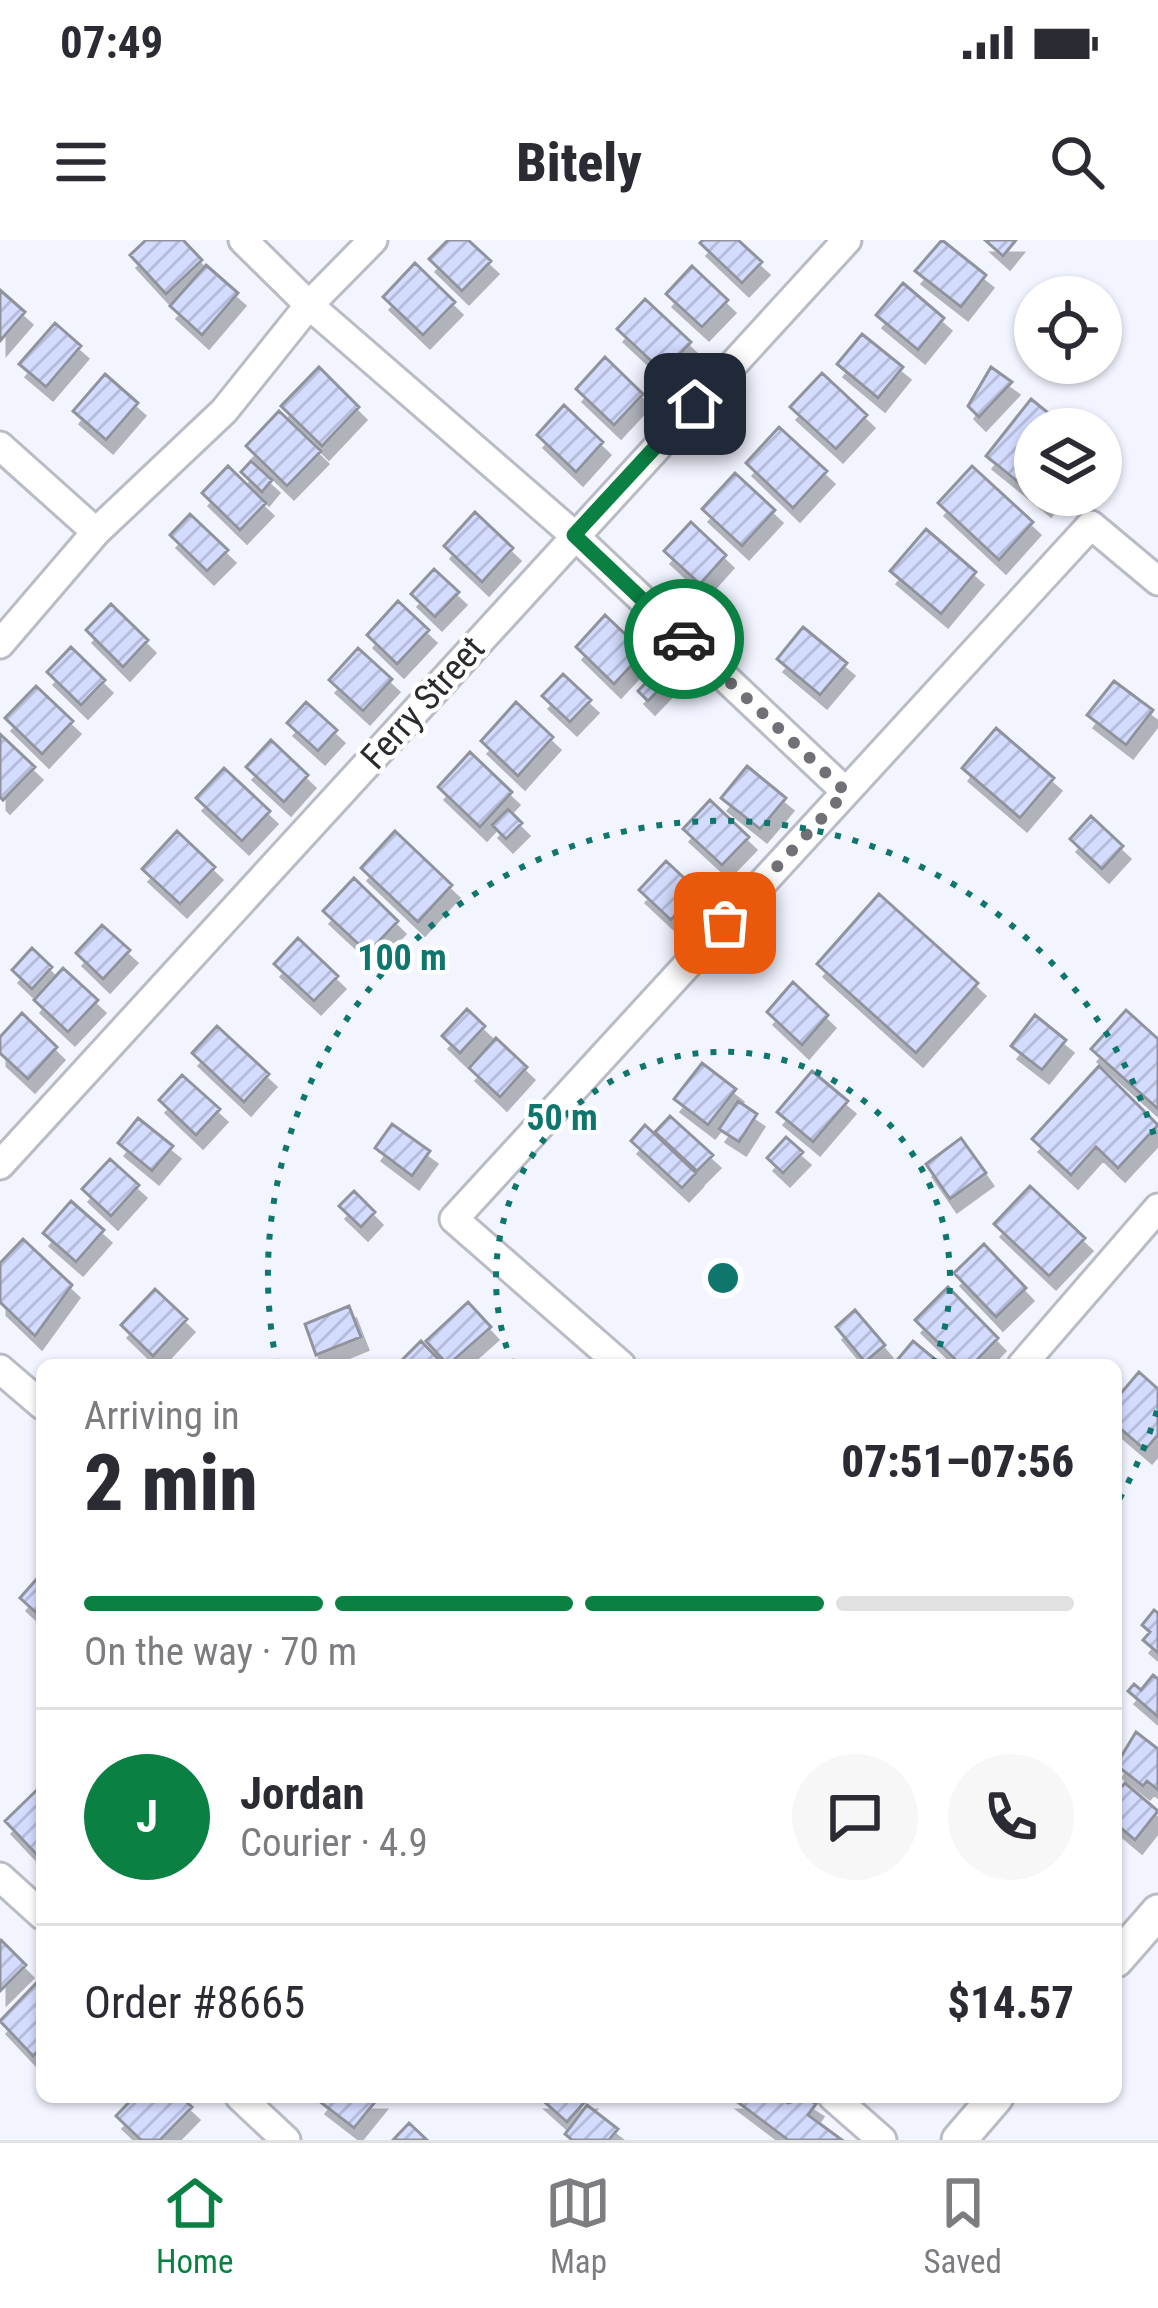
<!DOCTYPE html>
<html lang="en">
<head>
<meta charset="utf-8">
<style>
  :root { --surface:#fff; --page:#f7f7f7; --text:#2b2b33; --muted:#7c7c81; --line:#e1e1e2; --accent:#0b8043 }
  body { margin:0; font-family:"Roboto Condensed",sans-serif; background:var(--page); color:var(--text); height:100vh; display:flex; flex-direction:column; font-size:45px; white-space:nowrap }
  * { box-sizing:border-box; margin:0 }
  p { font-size:39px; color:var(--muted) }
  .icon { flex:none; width:66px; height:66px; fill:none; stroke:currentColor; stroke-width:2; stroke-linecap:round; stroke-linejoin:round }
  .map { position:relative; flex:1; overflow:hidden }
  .panel { position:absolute; left:36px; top:1119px; width:1086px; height:744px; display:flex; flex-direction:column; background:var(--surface); border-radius:18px; box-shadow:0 3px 9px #0004 }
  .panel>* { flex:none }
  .controls { position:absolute; left:1014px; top:36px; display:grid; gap:24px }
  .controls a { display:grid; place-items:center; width:108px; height:108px; border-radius:50%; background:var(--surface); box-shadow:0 3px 9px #0004; font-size:60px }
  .pin { position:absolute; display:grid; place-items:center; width:102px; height:102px; color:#fff; margin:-51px; border-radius:24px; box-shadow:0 6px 18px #0006 }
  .courier { position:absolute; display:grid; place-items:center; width:120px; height:120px; margin:-60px; border:9px solid #0b8043; border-radius:50%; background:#fff; color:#222; box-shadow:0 3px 15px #0007 }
  .headline em { font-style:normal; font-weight:800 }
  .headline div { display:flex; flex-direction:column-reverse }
  .headline { display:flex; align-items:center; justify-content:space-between; height:204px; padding:0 48px }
  h1 { font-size:78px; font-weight:800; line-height:90px }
  .bar { display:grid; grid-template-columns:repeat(4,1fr); gap:18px 12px; align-content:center; height:144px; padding:0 48px }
  .bar i { height:15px; border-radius:9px; background:var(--line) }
  .bar .active { background:var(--accent) }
  .bar p { grid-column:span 4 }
  .line { display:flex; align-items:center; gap:30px; padding:0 48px; border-top:3px solid var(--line) }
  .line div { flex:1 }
  .round { display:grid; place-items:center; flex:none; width:126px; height:126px; border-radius:63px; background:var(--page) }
  .status { display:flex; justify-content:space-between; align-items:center; height:84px; padding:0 60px; background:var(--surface); direction:ltr }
  .status svg { height:33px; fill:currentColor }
  header { display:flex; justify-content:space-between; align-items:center; height:156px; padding:0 48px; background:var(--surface); font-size:54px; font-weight:800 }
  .menu { display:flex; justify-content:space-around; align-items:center; height:168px; border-top:3px solid var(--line); background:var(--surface); font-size:33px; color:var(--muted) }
  .menu a { display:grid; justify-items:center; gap:6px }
  .menu .active { color:var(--accent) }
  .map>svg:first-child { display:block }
</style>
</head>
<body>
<div class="status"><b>07:49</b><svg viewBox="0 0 49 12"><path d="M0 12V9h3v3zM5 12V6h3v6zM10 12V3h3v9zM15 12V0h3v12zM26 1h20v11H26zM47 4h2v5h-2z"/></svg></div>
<header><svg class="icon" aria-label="menu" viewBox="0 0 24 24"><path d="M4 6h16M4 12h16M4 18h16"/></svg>Bitely<svg class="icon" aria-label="search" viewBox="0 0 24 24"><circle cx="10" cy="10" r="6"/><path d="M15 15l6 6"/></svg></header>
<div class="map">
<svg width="1158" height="1900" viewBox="0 0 1158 1900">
  <defs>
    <pattern id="building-hatch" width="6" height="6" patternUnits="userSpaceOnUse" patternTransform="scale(3)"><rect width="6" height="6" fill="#d3dbfe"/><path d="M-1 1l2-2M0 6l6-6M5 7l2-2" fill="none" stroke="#b5bcda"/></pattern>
    <filter id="shadow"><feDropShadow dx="7" dy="13" stdDeviation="0" flood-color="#0004"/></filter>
  </defs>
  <rect width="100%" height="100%" fill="#f2f4ff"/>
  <path fill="url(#building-hatch)" stroke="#91939c" stroke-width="3" filter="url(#shadow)" d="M146,0H183L202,20L166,54L130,15Z
    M448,0H468L491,21L462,51L429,19Z
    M703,0H738L762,22L742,43L700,3Z
    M942,0L986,35L961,67L915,31Z
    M985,0H1016L1003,16Z
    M415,23L455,62L423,95L383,57Z
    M206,25L238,53L202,95L170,66Z
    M692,26L728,60L702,87L666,54Z
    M903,43L944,78L918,110L876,75Z
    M0,50L25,72L0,101Z
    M645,59L691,102L663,132L617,89Z
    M55,83L81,106L46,147L19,124Z
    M862,94L903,127L878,158L837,124Z
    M605,117L643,154L614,185L576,149Z
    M319,127L359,167L322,206L281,166Z
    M991,127L1012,142L979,177L968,166Z
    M822,133L867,175L836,209L790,167Z
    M105,134L138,163L106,200L73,171Z
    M1031,159L1052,176L1042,189H1035V255H1050L1044,263L986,216Z
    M564,165L603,202L576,232L537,195Z
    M279,171L321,211L287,246L246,206Z
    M779,187L827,231L793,268L746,223Z
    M251,221L272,240L262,252L241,232Z
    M228,226L266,263L240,290L202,253Z
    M972,226L1033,282L999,320L938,263Z
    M735,233L775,270L742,306L702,269Z
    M475,272L513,308L482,342L444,306Z
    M190,274L228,310L207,331L170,295Z
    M691,282L726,315L700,344L664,311Z
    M926,289L976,332L941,374L890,331Z
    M434,329L459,352L435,377L411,354Z
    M398,361L429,390L397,424L367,395Z
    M111,364L148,400L123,427L86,390Z
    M605,375L644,412L614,444L576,407Z
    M803,387L847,423L820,455L777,419Z
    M71,407L105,440L81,465L47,432Z
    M358,408L392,439L363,471L329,440Z
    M664,424L674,434L648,461L638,451Z
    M563,434L591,460L570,482L542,456Z
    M1114,441L1153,470L1126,505L1087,475Z
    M36,446L73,481L42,514L5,478Z
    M306,462L337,490L318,511L287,483Z
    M516,462L553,497L518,536L481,501Z
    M996,488L1054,538L1020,578L962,528Z
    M0,494L35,527L3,560L0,557Z
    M271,500L308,535L284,562L246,527Z
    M470,512L512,552L480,587L438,547Z
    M747,526L786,558L760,589L721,558Z
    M224,528L270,571L242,601L196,558Z
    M710,560L749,597L722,625L683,589Z
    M508,569L522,583L506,599L492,585Z
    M1091,576L1123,606L1102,629L1070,599Z
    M177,591L215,627L180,664L142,629Z
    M395,591L452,645L418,682L361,628Z
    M666,621L698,651L671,680L639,650Z
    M354,638L398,681L368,713L323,671Z
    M879,654L978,743L916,813L817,724Z
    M102,685L130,710L103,739L76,713Z
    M298,698L338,736L314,761L274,724Z
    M32,708L52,727L32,749L12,730Z
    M63,728L98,760L68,792L34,760Z
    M793,742L828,775L802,805L767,772Z
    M467,769L485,786L460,813L442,796Z
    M1126,770L1158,799V869L1091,809Z
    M22,773L57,807L28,839L0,813V797Z
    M1035,775L1066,800L1042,830L1011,806Z
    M217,786L269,834L244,862L192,813Z
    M496,798L527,827L500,857L469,828Z
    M702,823L736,849L708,885L674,859Z
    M1099,826L1158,885L1118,928L1096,907L1071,935L1032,899Z
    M812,831L848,861L813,902L777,872Z
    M182,835L220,869L196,895L159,860Z
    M738,861L757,874L739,902L719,889Z
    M670,876L713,915L697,931L655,892Z
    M138,878L173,906L152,931L118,903Z
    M392,884L430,911L412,936L375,908Z
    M645,885L696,933L682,948L631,901Z
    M786,897L803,912L783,933L767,918Z
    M961,898L986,933L950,959L926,924Z
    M110,919L139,945L111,976L82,949Z
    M1030,946L1085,998L1049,1036L994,984Z
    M354,951L375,972L361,987L339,966Z
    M71,961L104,990L76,1022L43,993Z
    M23,999L72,1045L35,1096L0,1062V1023Z
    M984,1004L1026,1048L996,1077L954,1033Z
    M948,1047L998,1098L972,1125H961L915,1080Z
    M155,1049L187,1079L153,1116L121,1085Z
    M468,1062L491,1087L448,1125L426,1101Z
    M349,1066L361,1097L316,1115L305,1084Z
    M855,1070L885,1105L865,1122L836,1087Z
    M421,1101L444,1125H404L403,1119Z
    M913,1101L942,1125H893Z
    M1139,1132L1158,1149V1195L1145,1210L1116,1185V1159Z
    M42,1333V1378L20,1358Z
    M1154,1370L1158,1373V1413L1143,1400L1150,1392L1142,1385Z
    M1153,1435L1158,1439V1477L1128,1451L1134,1444L1141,1450Z
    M1136,1492L1158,1509V1550L1147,1541L1143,1546L1116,1525Z
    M1125,1543L1158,1571L1135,1600L1116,1584V1553Z
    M42,1545V1620L5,1581Z
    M1,1700L26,1725L0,1751V1700Z
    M42,1737V1807L33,1816L0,1781Z
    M134,1857H181L192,1867L160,1900H141L116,1876Z
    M322,1857H379L354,1888L319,1861Z
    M539,1857H589L567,1882Z
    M731,1857H780L788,1863L805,1857L816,1864L808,1875L842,1900H788Z
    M587,1865L618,1889L609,1900H572L565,1894Z
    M409,1883L427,1900H393Z"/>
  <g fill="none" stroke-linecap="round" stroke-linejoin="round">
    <g stroke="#b9bbc5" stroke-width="33">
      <path id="minor" d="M243,0L309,65L574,295L846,552
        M0,206L96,292
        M0,404L96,292L224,171L309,65L373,0
        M0,925L847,0
        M621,1125L454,979L1091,285L1158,341
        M1022,1125L1158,968
        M0,1129L42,1165
        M0,1637L42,1675
        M240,1857L286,1900
        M833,1857L882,1900"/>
    </g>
    <g stroke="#b9bbc5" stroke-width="39">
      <path id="tertiary" d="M1116,1720L1158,1672
        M959,1900L996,1857"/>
    </g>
    <use href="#minor" stroke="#fff" stroke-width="27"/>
    <use href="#tertiary" stroke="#fff" stroke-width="33"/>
  </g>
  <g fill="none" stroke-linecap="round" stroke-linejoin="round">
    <path stroke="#707177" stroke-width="12" stroke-dasharray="0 21.6" d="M684,399L846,552L725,683"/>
    <path stroke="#0b8043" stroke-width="15" d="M684,399L574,295L695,164"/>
  </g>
  <g fill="none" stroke="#0f766e" stroke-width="6" stroke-dasharray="6 12">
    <path d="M513 1125A227 227 0 1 1 933 1125"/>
    <path d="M1157 1171A454 454 0 0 1 1116 1265M277 1125A454 454 0 0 1 1157 905"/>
  </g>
  <g text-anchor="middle" stroke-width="9" stroke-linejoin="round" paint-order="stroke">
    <g font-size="36" fill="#2a2b2e" stroke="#fff">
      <text transform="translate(422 462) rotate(-48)" y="13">Ferry Street</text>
    </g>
  </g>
  <circle cx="723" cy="1038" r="18" fill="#0f766e" stroke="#fff" stroke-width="6"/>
  <g font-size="36" text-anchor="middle" font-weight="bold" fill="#0f766e" stroke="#fff" stroke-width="9" stroke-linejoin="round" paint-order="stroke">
    <text x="402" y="730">100 m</text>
    <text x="562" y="890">50 m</text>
  </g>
</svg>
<div class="controls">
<a><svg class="icon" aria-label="locate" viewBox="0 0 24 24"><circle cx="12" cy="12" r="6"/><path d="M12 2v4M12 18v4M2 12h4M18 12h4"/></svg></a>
<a><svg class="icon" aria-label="layers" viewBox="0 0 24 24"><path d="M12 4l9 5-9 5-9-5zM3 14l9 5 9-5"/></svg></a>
</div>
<div class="pin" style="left:725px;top:683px;background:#ea580c"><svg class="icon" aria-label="bag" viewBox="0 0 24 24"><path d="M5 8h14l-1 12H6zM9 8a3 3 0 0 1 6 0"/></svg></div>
<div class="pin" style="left:695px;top:164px;background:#1f2937"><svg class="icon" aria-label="home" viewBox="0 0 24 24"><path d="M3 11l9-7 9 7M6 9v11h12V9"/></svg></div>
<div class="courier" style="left:684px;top:399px"><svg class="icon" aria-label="car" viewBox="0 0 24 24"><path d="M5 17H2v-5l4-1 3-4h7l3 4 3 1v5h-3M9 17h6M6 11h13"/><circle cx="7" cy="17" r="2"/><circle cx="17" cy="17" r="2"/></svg></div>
<section class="panel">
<div class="headline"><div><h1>2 min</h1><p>Arriving in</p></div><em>07:51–07:56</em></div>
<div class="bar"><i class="active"></i><i class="active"></i><i class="active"></i><i></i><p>On the way · 70 m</p></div>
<div class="line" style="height:216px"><b class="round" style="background:var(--accent);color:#fff">J</b><div><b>Jordan</b><p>Courier · 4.9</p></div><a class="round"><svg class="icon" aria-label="chat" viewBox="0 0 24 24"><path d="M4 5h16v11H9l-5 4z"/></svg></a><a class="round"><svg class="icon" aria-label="phone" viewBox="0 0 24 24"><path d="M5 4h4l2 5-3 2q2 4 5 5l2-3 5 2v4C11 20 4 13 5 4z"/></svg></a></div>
<div class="line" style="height:156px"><div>Order #8665</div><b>$14.57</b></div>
</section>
</div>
<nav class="menu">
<a class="active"><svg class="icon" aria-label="home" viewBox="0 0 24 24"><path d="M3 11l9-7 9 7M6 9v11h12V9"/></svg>Home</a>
<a><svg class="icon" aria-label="map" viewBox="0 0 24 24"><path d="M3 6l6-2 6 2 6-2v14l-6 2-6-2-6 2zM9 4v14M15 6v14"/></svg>Map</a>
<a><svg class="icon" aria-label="saved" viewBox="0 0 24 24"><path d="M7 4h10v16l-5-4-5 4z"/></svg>Saved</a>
</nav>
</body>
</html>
